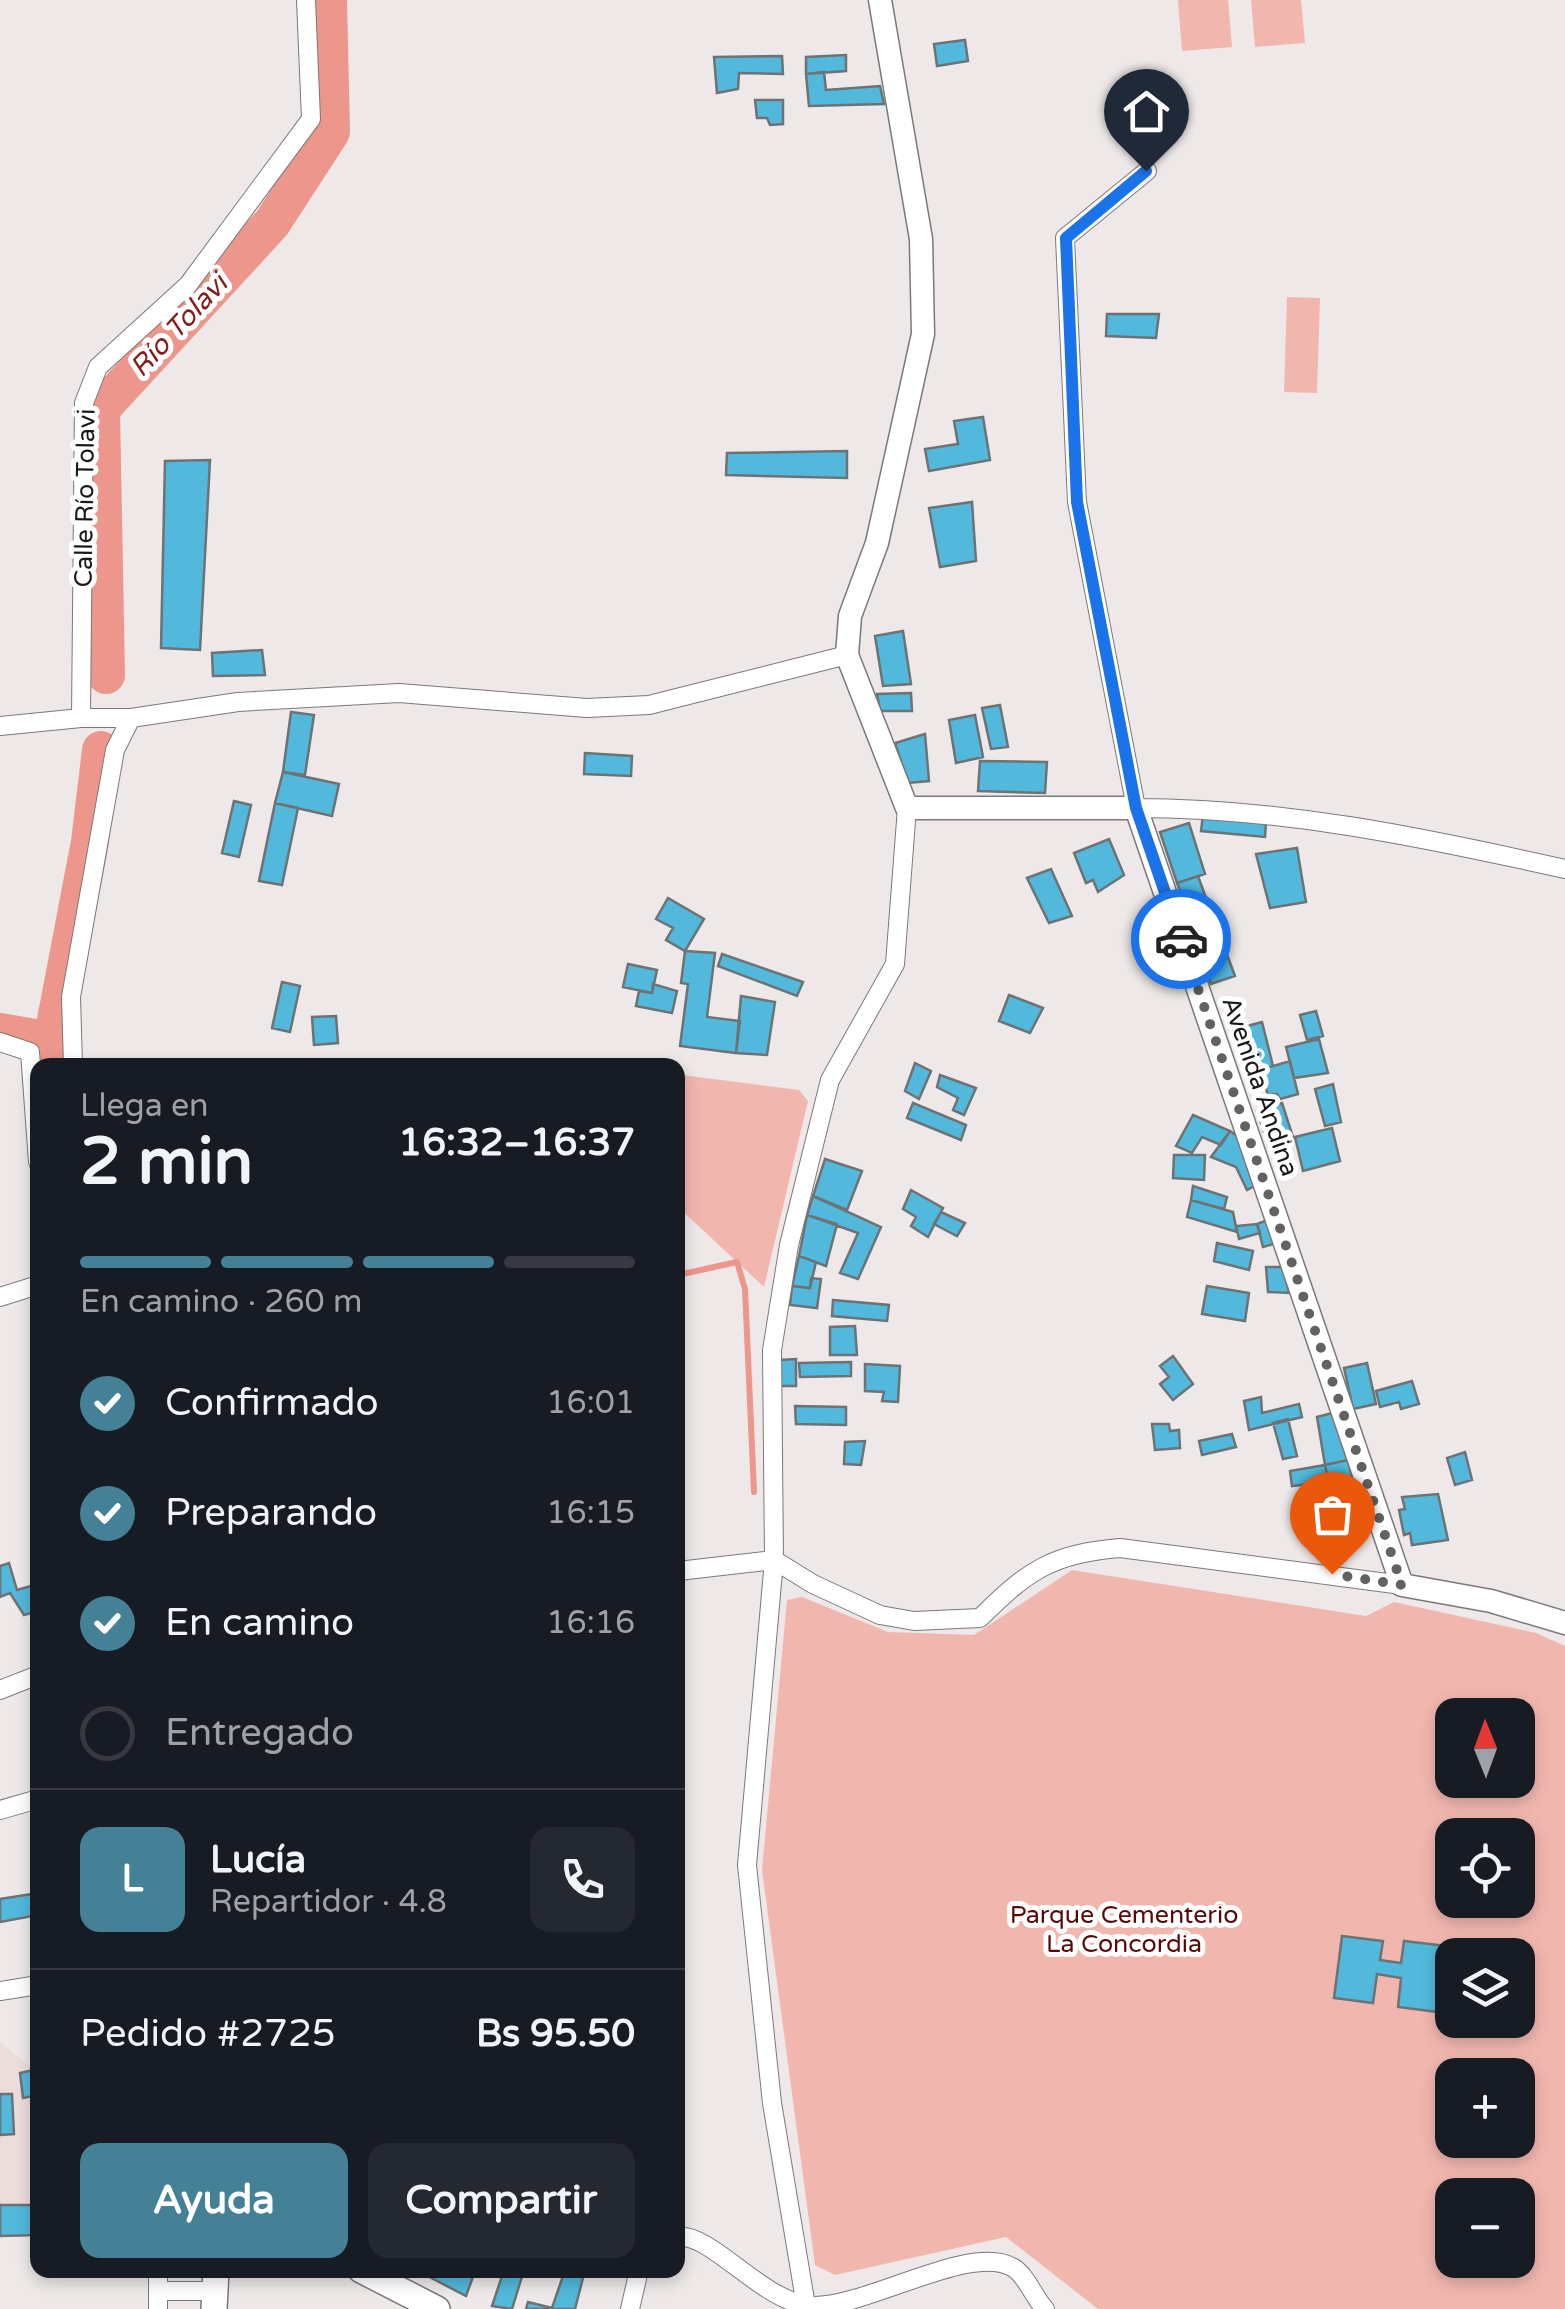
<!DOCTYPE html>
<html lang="es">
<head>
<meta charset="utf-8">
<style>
  :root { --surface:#171b24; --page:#242831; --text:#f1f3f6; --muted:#9ea1a6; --line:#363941; --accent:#448197 }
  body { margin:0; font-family:"Varela Round",sans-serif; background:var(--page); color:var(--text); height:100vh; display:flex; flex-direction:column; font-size:38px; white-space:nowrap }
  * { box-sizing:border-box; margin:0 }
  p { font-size:32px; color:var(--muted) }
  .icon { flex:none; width:55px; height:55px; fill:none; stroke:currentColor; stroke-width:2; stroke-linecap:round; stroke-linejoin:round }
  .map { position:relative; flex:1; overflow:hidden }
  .side { position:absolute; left:30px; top:1058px; width:655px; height:1220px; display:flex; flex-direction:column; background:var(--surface); border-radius:20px; box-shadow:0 5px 15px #0003 }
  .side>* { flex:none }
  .needle { width:65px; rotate:359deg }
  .tools { position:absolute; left:1435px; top:1698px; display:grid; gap:20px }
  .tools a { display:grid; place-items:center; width:100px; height:100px; border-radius:20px; background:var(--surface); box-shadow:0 5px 15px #0003; font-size:50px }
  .pin { position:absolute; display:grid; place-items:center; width:85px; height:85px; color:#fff; margin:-102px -42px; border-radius:50% 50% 50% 0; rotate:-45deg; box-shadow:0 0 10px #0007 }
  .pin .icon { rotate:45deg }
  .courier { position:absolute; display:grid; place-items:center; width:100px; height:100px; margin:-50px; border:8px solid #1a73e8; border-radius:50%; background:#fff; color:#222; box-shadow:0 2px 12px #0007 }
  .headline em { font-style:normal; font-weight:700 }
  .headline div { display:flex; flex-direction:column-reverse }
  .headline { display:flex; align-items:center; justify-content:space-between; height:170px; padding:0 50px }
  h1 { font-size:65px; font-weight:700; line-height:75px }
  .bar { display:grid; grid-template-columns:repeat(4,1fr); gap:15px 10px; align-content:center; height:120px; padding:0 50px }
  .bar i { height:12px; border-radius:8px; background:var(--line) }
  .bar .active { background:var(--accent) }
  .bar p { grid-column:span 4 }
  .line { display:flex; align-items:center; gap:25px; padding:0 50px; border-top:2px solid var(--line) }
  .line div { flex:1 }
  .round { display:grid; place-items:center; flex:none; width:105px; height:105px; border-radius:20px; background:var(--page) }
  ol { padding:0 50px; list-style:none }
  li { display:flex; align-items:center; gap:30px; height:110px }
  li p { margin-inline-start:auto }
  li .icon { padding:10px; border-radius:50%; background:var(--accent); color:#fff; stroke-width:4 }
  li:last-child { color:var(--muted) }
  li i { width:55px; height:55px; border:5px solid var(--line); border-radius:50% }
  .primary-button { display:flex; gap:20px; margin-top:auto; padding:20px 50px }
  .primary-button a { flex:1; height:115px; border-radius:20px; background:var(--accent); color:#fff; font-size:40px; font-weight:700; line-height:115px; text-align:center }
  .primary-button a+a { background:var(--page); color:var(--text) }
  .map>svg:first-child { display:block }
</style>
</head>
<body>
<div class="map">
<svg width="1565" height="2309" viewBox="0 0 1565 2309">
  <rect width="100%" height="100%" fill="#eee9e8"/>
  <path fill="#ecdddb" d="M0,2042L38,2073L37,2228L0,2230Z"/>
  <path fill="#f1b7af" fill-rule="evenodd" d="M1178,0H1228L1232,47L1182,51Z
    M1251,0H1301L1305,43L1255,47Z
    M1287,297L1320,298L1317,393L1284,392Z
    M682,1075L799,1090L808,1101L764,1287L678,1207V1076Z
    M1072,1570L1366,1616L1394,1602L1536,1633L1565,1646V2309H1098L1006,2237L835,2275L815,2265L762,1870L787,1600L802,1597L888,1632L974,1635ZM1452,1715H1518V1780H1452ZM1452,1835H1518V1900H1452ZM1452,1955H1518V2020H1452ZM1452,2075H1518V2140H1452ZM1452,2195H1518V2260H1452Z"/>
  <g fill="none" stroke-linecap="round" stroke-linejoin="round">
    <path stroke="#ed968b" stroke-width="6" d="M678,1275L737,1262L745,1289L754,1492"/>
    <path stroke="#ed968b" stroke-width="38" d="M106,675L101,409L272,223L331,132L328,0
      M0,1032L52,1041
      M54,1065L52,1041L90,842L101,750"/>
  </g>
  <path fill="#52b9dc" stroke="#6d7274" stroke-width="2.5" d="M965,40L968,61L937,66L934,44Z
    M846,55V71L806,74V57Z
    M782,56L783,74L739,73L738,89L717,93L714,57Z
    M824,72L826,90L880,86L884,104L809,106L806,74Z
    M755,100H783V124L770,125L767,118H757Z
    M1107,314H1159L1156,338L1106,336Z
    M983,417L990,460L929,471L925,449L958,444L954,421Z
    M847,451V478L726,475L727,453Z
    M210,460L200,650L161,648L165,461Z
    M972,502L976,561L940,567L929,508Z
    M903,631L911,684L883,686L875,636Z
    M262,650L265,675L213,676L212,653Z
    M911,693L912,711H880L877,694Z
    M1000,705L1008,747L991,749L982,708Z
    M291,712L314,715L305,775L283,772Z
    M975,715L983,757L956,763L949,720Z
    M925,734L929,781L908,783L895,743Z
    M585,753L632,756L631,776L584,774Z
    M980,761L1047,762L1045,793L978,791Z
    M283,772L339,784L332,816L275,803Z
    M234,801L251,805L239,857L222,853Z
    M275,803L298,808L282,885L259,881Z
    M1203,814L1266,821L1265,837L1201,831Z
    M1189,823L1205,874L1177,883L1160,832Z
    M1109,839L1124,875L1098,892L1093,880L1086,883L1074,853Z
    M1297,848L1306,902L1270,908L1256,854Z
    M1051,869L1072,916L1049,923L1027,878Z
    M1198,876L1213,917L1193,922L1177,883Z
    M668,898L704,919L685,951L666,940L673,928L656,919Z
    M1213,917L1235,976L1211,984L1189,923Z
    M685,951L715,953L707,1017L740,1021L736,1053L680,1046L688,984L681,983Z
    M722,954L803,982L797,996L718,966Z
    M628,964L657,970L652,993L623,987Z
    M282,982L300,986L290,1032L272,1028Z
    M653,984L677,991L672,1013L636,1006L639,991L652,993Z
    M1009,995L1043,1008L1030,1033L999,1021Z
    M741,996L775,1002L767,1055L736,1053Z
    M1316,1011L1323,1036L1307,1040L1300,1015Z
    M336,1016L338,1043L314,1045L312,1017Z
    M1262,1022L1273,1066L1247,1073L1236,1029Z
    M1319,1039L1328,1073L1294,1078L1286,1047Z
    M1290,1061L1298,1094L1280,1099L1277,1094L1268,1095L1260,1070Z
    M915,1063L931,1071L919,1099L905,1091Z
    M940,1075L976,1088L964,1115L953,1110L958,1098L937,1087Z
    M1333,1084L1341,1122L1325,1126L1315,1089Z
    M913,1103L966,1125L961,1140L907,1118Z
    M1282,1103L1294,1140L1269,1148L1257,1111Z
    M1193,1115L1230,1131L1221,1145L1202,1137L1192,1153L1176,1146Z
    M1332,1128L1340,1161L1303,1171L1295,1137Z
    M1230,1131L1247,1143L1262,1182L1247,1190L1236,1167L1211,1157Z
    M1174,1155H1205L1204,1180L1173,1178Z
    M825,1159L862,1171L847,1210L813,1196Z
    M1193,1186L1227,1197L1224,1209L1191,1200Z
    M911,1190L943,1208L928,1237L911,1226L916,1217L903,1209Z
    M813,1196L881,1227L858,1279L840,1273L858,1233L807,1215Z
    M1191,1200L1233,1212L1237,1232L1187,1217Z
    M941,1212L965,1223L957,1236L934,1224Z
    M807,1215L837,1224L826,1266L799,1256Z
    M1273,1218L1281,1242L1263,1247L1257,1224Z
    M1257,1224L1260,1233L1239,1239L1236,1226Z
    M1217,1243L1253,1251L1249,1270L1214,1261Z
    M799,1256L816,1262L810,1288L792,1286Z
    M1266,1267H1283L1289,1293L1268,1292Z
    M811,1278L821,1279L817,1308L790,1305L792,1286L810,1288Z
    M1207,1286L1249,1293L1245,1321L1202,1314Z
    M833,1300L889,1305L887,1321L832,1316Z
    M855,1326L857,1355H830V1327Z
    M1173,1356L1193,1384L1173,1400L1160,1384L1169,1377L1160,1366Z
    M796,1359V1386H779L780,1360Z
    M851,1362V1376L800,1377L799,1363Z
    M1367,1363L1376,1404L1353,1409L1344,1368Z
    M865,1364L900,1366L898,1402L882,1401L884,1392L865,1391Z
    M1412,1381L1419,1404L1401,1409L1399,1402L1380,1407L1376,1391Z
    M1261,1397L1262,1413L1299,1404L1302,1417L1249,1430L1244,1401Z
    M795,1406L846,1407V1425L796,1424Z
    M1336,1412L1348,1460L1325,1465L1317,1417Z
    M1288,1419L1297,1456L1283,1459L1273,1423Z
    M1152,1424H1169L1170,1431L1179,1430L1180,1448L1155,1450Z
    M1232,1434L1236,1447L1202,1455L1199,1441Z
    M865,1441L861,1465L844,1464L845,1442Z
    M1465,1452L1472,1480L1455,1485L1447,1458Z
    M1348,1460L1356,1495L1340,1499L1338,1486L1329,1487L1325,1465Z
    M1325,1465L1328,1482L1292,1486L1290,1471Z
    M1438,1494L1448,1540L1412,1545L1410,1533L1404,1535L1399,1510L1405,1509L1402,1497Z
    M9,1563L17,1590L38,1584V1611L24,1615L10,1593L0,1597V1566Z
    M38,1893V1915L0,1922V1899Z
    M1342,1936L1383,1941L1380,1960L1401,1963L1404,1941L1447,1946L1438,2012L1398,2007L1401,1978L1377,1974L1373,2003L1334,1998Z
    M38,2069V2095L23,2098L20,2073Z
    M0,2094H12L14,2134L0,2135Z
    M0,2205H38V2235L0,2236Z
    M416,2270H467L474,2274L466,2296Z
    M504,2270H524L512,2309L492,2306Z
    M565,2270H585L575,2309H526L528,2302L552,2308Z"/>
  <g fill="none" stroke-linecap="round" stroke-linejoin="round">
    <g stroke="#7d7878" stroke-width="20">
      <path id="minor" d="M1147,171L1065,238L1077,502L1136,808C1283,808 1422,837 1565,869
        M81,718L84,403L98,367L188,285L311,119L306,0
        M0,726L81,718H131L238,702L399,693L587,708L649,705L847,655
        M0,1042L30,1052L38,1162
        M73,1065L71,997L115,750L131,718
        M0,1297L38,1285
        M678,1571L774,1560L813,1584L880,1615L914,1621L980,1618C1027,1571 1053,1553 1120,1548L1402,1585
        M0,1690L38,1675
        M0,1810L38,1799
        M0,1991L38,1985
        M678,2237C712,2233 763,2303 812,2306C866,2308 969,2243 1012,2267C1026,2274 1034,2298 1045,2309
        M158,2270V2309
        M159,2291H215
        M806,2306L772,2103L747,1865L774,1560L772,1350L789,1245L830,1080L895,964L907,808
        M630,2309L639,2270"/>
    </g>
    <g stroke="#7d7878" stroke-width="25">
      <path id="tertiary" d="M880,0L921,239L923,334L877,543L850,616L847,655L907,808H1136L1402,1585L1491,1601L1565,1623"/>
    </g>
    <g stroke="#7d7878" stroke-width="28">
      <path id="secondary" d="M361,2270L437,2309
        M214,2309L216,2270"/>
    </g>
    <use href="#minor" stroke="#fff" stroke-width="18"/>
    <use href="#tertiary" stroke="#fff" stroke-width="22"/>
    <use href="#secondary" stroke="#fff" stroke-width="25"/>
  </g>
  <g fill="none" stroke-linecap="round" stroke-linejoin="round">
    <path stroke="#646161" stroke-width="10" stroke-dasharray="0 18" d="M1181,939L1402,1585L1332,1574"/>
    <path stroke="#1a73e8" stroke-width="12" d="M1146,171L1066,238L1077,502L1136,808L1181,939"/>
  </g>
  <g text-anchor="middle" stroke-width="10" stroke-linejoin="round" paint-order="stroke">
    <g font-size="25" fill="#1a1818" stroke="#fff">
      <text transform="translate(84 498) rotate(-89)" y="9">Calle Río Tolavi</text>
      <text transform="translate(1261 1086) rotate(71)" y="9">Avenida Andina</text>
    </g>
    <g font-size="25" fill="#570908" stroke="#fff">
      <text x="1124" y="1923">Parque Cementerio<tspan x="1124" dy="29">La Concordia</tspan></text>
    </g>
    <g font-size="28" font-style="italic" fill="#831e19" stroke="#fff">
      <text transform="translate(178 325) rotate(-47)" y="10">Río Tolavi</text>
    </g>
  </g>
</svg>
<div class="tools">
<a><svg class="needle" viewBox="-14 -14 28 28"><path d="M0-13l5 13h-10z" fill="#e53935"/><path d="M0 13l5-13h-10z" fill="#9ea1a6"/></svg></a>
<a><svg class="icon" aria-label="locate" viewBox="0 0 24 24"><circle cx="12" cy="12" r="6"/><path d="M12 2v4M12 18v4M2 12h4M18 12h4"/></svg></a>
<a><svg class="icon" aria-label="layers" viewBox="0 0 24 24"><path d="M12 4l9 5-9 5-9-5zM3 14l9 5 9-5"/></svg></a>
<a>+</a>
<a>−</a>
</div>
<div class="pin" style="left:1332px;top:1574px;background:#ea580c"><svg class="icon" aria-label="bag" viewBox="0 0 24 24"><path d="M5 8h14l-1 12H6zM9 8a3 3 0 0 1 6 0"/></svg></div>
<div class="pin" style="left:1146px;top:171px;background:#1f2937"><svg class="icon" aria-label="home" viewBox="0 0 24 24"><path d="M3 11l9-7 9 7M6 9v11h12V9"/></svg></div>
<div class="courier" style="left:1181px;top:939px"><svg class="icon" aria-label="car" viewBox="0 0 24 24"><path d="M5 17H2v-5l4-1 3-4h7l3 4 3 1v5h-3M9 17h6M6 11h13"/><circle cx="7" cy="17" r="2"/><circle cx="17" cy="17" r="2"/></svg></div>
<section class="side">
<div class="headline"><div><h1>2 min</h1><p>Llega en</p></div><em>16:32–16:37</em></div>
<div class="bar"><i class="active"></i><i class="active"></i><i class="active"></i><i></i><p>En camino · 260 m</p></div>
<ol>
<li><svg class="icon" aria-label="check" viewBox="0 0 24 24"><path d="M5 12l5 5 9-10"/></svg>Confirmado<p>16:01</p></li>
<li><svg class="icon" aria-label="check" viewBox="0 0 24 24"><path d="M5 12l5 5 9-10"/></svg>Preparando<p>16:15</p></li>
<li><svg class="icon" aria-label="check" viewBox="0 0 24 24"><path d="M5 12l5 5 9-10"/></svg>En camino<p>16:16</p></li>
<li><i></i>Entregado</li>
</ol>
<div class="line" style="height:180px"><b class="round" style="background:var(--accent);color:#fff">L</b><div><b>Lucía</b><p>Repartidor · 4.8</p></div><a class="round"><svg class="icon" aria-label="phone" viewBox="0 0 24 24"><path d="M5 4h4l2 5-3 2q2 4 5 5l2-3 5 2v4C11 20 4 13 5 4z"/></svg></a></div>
<div class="line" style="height:130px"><div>Pedido #2725</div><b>Bs 95.50</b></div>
<div class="primary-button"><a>Ayuda</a><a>Compartir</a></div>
</section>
</div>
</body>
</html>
